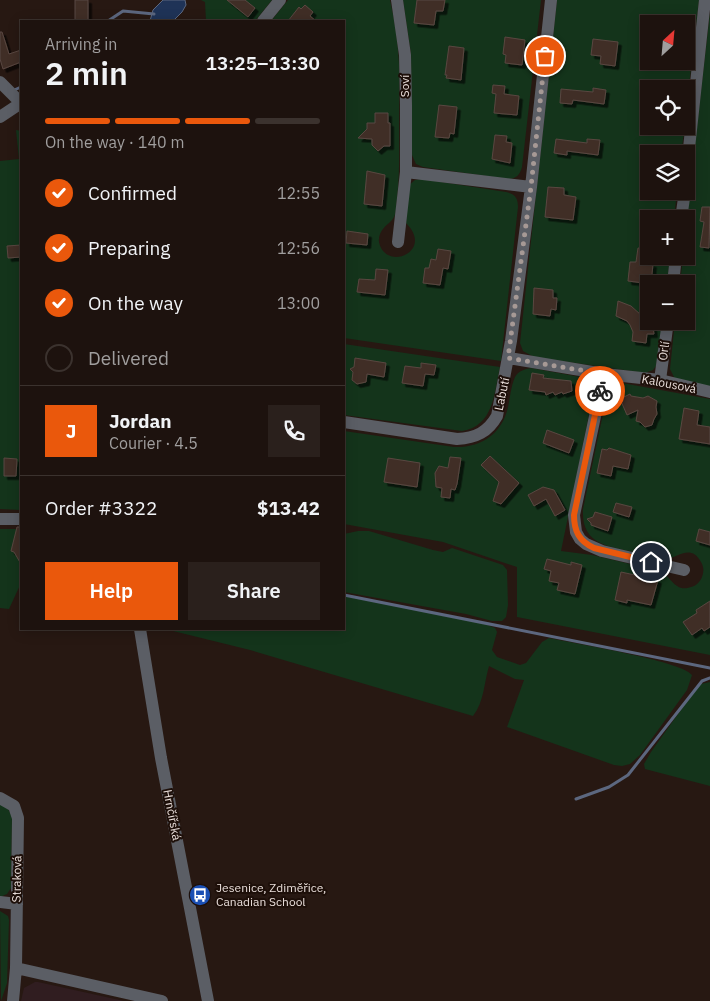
<!DOCTYPE html>
<html lang="en">
<head>
<meta charset="utf-8">
<style>
  :root { --surface:#1d120e; --page:#2a201c; --text:#f1f3f6; --muted:#a09e9e; --line:#3b322e; --accent:#ea580c }
  body { margin:0; font-family:"IBM Plex Sans",sans-serif; background:var(--page); color:var(--text); height:100vh; display:flex; flex-direction:column; font-size:19px; white-space:nowrap }
  * { box-sizing:border-box; margin:0 }
  p { font-size:16px; color:var(--muted) }
  .icon { flex:none; width:28px; height:28px; fill:none; stroke:currentColor; stroke-width:2; stroke-linecap:round; stroke-linejoin:round }
  .map { position:relative; flex:1; overflow:hidden }
  .sheet { position:absolute; left:20px; top:20px; width:325px; height:610px; display:flex; flex-direction:column; background:var(--surface); border-radius:0px; box-shadow:0 2px 12px #0003,0 0 0 1px var(--line) }
  .sheet>* { flex:none }
  .needle { width:32px; rotate:26deg }
  .controls { position:absolute; left:640px; top:15px; display:grid; gap:10px }
  .controls a { display:grid; place-items:center; width:55px; height:55px; border-radius:0px; background:var(--surface); box-shadow:0 2px 12px #0003,0 0 0 1px var(--line); font-size:25px }
  .pin { position:absolute; display:grid; place-items:center; width:42px; height:42px; color:#fff; margin:-21px; border:2px solid #fff; border-radius:50%; box-shadow:0 1px 5px #0007 }
  .courier { position:absolute; display:grid; place-items:center; width:50px; height:50px; margin:-25px; border:4px solid #ea580c; border-radius:50%; background:#fff; color:#222; box-shadow:0 1px 6px #0007 }
  .overview em { font-style:normal; font-weight:600 }
  .overview div { display:flex; flex-direction:column-reverse }
  .overview { display:flex; align-items:center; justify-content:space-between; height:85px; padding:0 25px }
  h1 { font-size:32px; font-weight:600; line-height:38px }
  .bar { display:grid; grid-template-columns:repeat(4,1fr); gap:8px 5px; align-content:center; height:60px; padding:0 25px }
  .bar i { height:6px; border-radius:4px; background:var(--line) }
  .bar .on { background:var(--accent) }
  .bar p { grid-column:span 4 }
  .line { display:flex; align-items:center; gap:12px; padding:0 25px; border-top:1px solid var(--line) }
  .line div { flex:1 }
  .round { display:grid; place-items:center; flex:none; width:52px; height:52px; border-radius:0px; background:var(--page) }
  ol { padding:0 25px; list-style:none }
  li { display:flex; align-items:center; gap:15px; height:55px }
  li p { margin-inline-start:auto }
  li .icon { padding:5px; border-radius:50%; background:var(--accent); color:#fff; stroke-width:4 }
  li:last-child { color:var(--muted) }
  li i { width:28px; height:28px; border:2px solid var(--line); border-radius:50% }
  .action { display:flex; gap:10px; margin-top:auto; padding:10px 25px }
  .action a { flex:1; height:58px; border-radius:0px; background:var(--accent); color:#fff; font-size:20px; font-weight:600; line-height:58px; text-align:center }
  .action a+a { background:var(--page); color:var(--text) }
  .map>svg:first-child { display:block }
</style>
</head>
<body>
<div class="map">
<svg width="710" height="1001" viewBox="0 0 710 1001">
  <defs>
    <filter id="shadow"><feDropShadow dx="3.5" dy="3.5" stdDeviation="0" flood-color="#0009"/></filter>
  </defs>
  <rect width="100%" height="100%" fill="#271812"/>
  <path fill="#301d20" d="M35,982H38L124,1001H21L24,988Z"/>
  <path fill="#14341b" fill-rule="evenodd" d="M201,0H272L255,21H206L205,2Z
    M288,0H390C395,21 398,43 399,64C400,84 399,103 399,122C399,148 400,173 397,199C396,204 397,212 394,217C393,219 390,222 389,223C383,228 378,234 379,242C385,272 435,252 406,223L408,186L415,180L422,179L506,192C515,194 518,198 518,207L501,361L344,338V21H271Z
    M403,0H541L522,167C520,175 516,179 508,179L423,167L416,164L412,155L411,54Z
    M557,0H699L686,111V89H649V126H685L681,154H649V191H677L674,219H649V256H670L667,284H649V321H663L656,366L653,370L645,373L534,357L523,351L520,343ZM649,24H686V61H649Z
    M710,12V388L675,379L670,369L675,321H686V284H680L683,256H686V224Z
    M16,130L21,131V510L0,509V161L19,159Z
    M344,344L500,367C494,393 494,426 462,431L344,415Z
    M531,368L586,378L590,381L594,390L561,551L592,555L660,571C672,577 675,593 691,587C696,586 700,582 702,577C704,572 704,567 701,562C690,542 676,560 664,559C654,558 644,555 634,552C607,546 581,544 583,509L607,395L612,387L622,383L710,399V655L517,617V567L443,542L344,524V431L454,447C481,448 502,434 508,407C510,398 511,386 515,377C518,371 525,369 531,368Z
    M0,529H21V583L9,609L0,608Z
    M358,531H369L433,550L443,552L452,548L503,565L507,570L508,605L506,617L502,621H492L466,614L344,592V534Z
    M344,596L485,624L495,628L497,632L492,650L497,657L520,665L526,663L542,642L549,638C572,643 682,661 692,675L687,690L640,755L630,764L622,766L614,765L507,727L524,680L515,679L489,666C484,683 484,702 473,716L250,650L165,629H344Z
    M710,682V786L645,769L644,764L651,752L695,690L701,684Z
    M0,804L8,809L12,816L11,888L7,894L0,897Z
    M0,911L8,916L9,920L7,983L1,1001Z"/>
  <path fill="#1f3357" stroke="#5c677f" d="M163,0H185L186,5L182,12L173,21H150L153,10Z"/>
  <g fill="none" stroke-linecap="round" stroke-linejoin="round">
    <path stroke="#5c677f" stroke-width="3" d="M108,21L123,11L154,14
      M12,91L21,87
      M344,595L710,668
      M576,799L609,787L628,775L702,681L710,678"/>
  </g>
  <path fill="#402e28" stroke="#594740" filter="url(#shadow)" d="M75,0H88V20L75,21Z
    M227,0H245L255,8L248,17Z
    M417,0H445L443,11H436L434,25L414,23Z
    M305,5L313,12L310,16L316,21H288L299,7L301,9Z
    M0,32H2L9,54L21,50V62L3,69L0,59Z
    M505,37L525,40L522,65L505,63L506,55L503,54Z
    M593,39L618,42L615,66L600,64L601,56L591,55Z
    M449,46L464,48L461,80L446,78L447,75H445Z
    M493,85L505,86L504,94L519,96L517,115L494,113L496,94L492,93Z
    M593,88L606,90L604,104L573,100L572,104L560,103L561,89L593,92Z
    M439,105L457,107L454,134L450,133L449,138L435,137Z
    M375,113H388V123H390V146H384L378,151L372,145V139L358,138L367,129V123H375Z
    M495,135L507,136L506,142L512,143L510,163L492,159Z
    M556,139L587,143V139L600,140L598,155L567,151V155L554,153Z
    M367,171L385,175L382,206L364,204Z
    M548,187L564,188V195L576,197L573,220L545,217Z
    M702,207H710L709,248L700,247L704,222L700,221Z
    M347,231L368,234L367,245L346,243Z
    M21,245V257L8,258L7,246Z
    M638,248L649,249V256H650V264H653L651,284L628,281L630,262H636Z
    M438,249L451,251L448,269L443,268L440,285L423,283L425,268H429L431,259L436,260Z
    M376,269L388,270L385,295L357,292L359,279L375,280Z
    M534,288L553,290V298H557L556,310L551,309L550,316L533,314Z
    M618,301L631,306L641,315L649,309V321H652L654,334H647L646,343L632,341L633,332L630,325L627,321L616,316Z
    M355,358L386,363L384,377L367,374L366,382L357,384L352,380L353,372L350,369L354,367Z
    M421,363L436,365L434,375L425,374L423,386L402,383L405,366L421,368Z
    M532,373L544,375L543,378L571,381L572,391L563,394L562,392L555,395L553,392L546,395L545,392L529,390Z
    M630,394L631,396L643,398L648,396L657,401L656,407L657,414L654,419L652,425L645,427L640,422L636,421L638,410L627,415L620,399Z
    M684,408L699,411L697,425L710,427V444L679,439Z
    M547,430L574,440L569,453L543,443Z
    M609,448L631,455L628,469L613,466L611,476L597,473L602,449L607,450Z
    M490,456L519,483L501,504L493,501L499,482L481,465Z
    M450,457L461,458L457,484L455,490L451,489L450,498L441,497L442,488L436,487L435,473L439,466L448,468Z
    M4,458L17,459L16,476H4Z
    M388,458L420,463L417,487L384,482Z
    M543,487L554,490L565,510L555,516L546,499L534,506L528,495Z
    M616,503L632,507L629,517L613,512Z
    M595,512L612,517L608,531L591,525V523L587,519L593,517Z
    M17,527H21V564L14,552L11,551Z
    M699,529L710,532V545L696,541Z
    M547,559L571,565V562L582,565L575,594L557,590L559,583L549,581L551,571L544,569Z
    M621,572L658,580L651,605L627,600V603L615,600Z
    M710,601V627L704,631L702,628L692,635L683,622L697,613L696,610Z"/>
  <g fill="none" stroke-linecap="round" stroke-linejoin="round">
    <path stroke="#5b5e65" stroke-width="12" d="M397,0L405,55L406,105V172L398,242
      M263,21L280,0
      M0,82L21,103
      M0,117L21,103
      M406,172L531,187
      M686,176L705,0
      M681,219L685,191
      M673,284L676,256
      M509,358L604,374L660,380L710,392
      M604,374L574,515L576,532L580,539L586,544L602,551L684,570
      M660,380L668,321
      M344,422L457,439C476,438 488,432 497,416L511,341L531,187L551,0
      M0,519H21
      M140,629L161,758L208,1001
      M0,798L14,806L18,818L16,968L13,1001
      M0,902L17,904
      M16,968L162,1001"/>
  </g>
  <g fill="none" stroke-linecap="round" stroke-linejoin="round">
    <path stroke="#a69995" stroke-width="5" stroke-dasharray="0 9" d="M545,56L531,187L508,358L604,374L600,391"/>
    <path stroke="#ea580c" stroke-width="6" d="M600,391L574,515C574,531 579,541 594,548L651,562"/>
  </g>
  <defs>
    <g id="bus-disc" transform="scale(1.125)"><circle r="9.5" fill="#1a4fb4" stroke="#1d0f09"/><path d="M-5-6H5V4H4V6H2V4H-2V6H-4V4H-5ZM-3.5-4V0h7V-4ZM-3.5 1.2v1.5H-2V1.2ZM2 1.2v1.5H3.5V1.2Z" fill="#fff"/></g>
  </defs>
  <g fill-rule="evenodd">
    <use href="#bus-disc" x="200" y="895"/>
  </g>
  <g text-anchor="middle" stroke-width="4" stroke-linejoin="round" paint-order="stroke">
    <g font-size="12" fill="#eadfdb" stroke="#1d0f09">
      <text transform="translate(405 86) rotate(-90)" y="4">Soví</text>
      <text transform="translate(664 351) rotate(-82)" y="4">Orlí</text>
      <text transform="translate(669 384) rotate(11)" y="4">Kalousová</text>
      <text transform="translate(502 394) rotate(-78)" y="4">Labutí</text>
      <text transform="translate(172 815) rotate(79)" y="4">Hrnčířská</text>
      <text transform="translate(17 879) rotate(-89)" y="4">Straková</text>
    </g>
    <g font-size="12" fill="#eadfdb" stroke="#1d0f09" text-anchor="start">
      <text x="216" y="892">Jesenice, Zdiměřice,<tspan x="216" dy="14">Canadian School</tspan></text>
    </g>
  </g>
</svg>
<div class="controls">
<a><svg class="needle" viewBox="-14 -14 28 28"><path d="M0-13l5 13h-10z" fill="#e53935"/><path d="M0 13l5-13h-10z" fill="#a09e9e"/></svg></a>
<a><svg class="icon" aria-label="locate" viewBox="0 0 24 24"><circle cx="12" cy="12" r="6"/><path d="M12 2v4M12 18v4M2 12h4M18 12h4"/></svg></a>
<a><svg class="icon" aria-label="layers" viewBox="0 0 24 24"><path d="M12 4l9 5-9 5-9-5zM3 14l9 5 9-5"/></svg></a>
<a>+</a>
<a>−</a>
</div>
<div class="pin" style="left:545px;top:56px;background:#ea580c"><svg class="icon" aria-label="bag" viewBox="0 0 24 24"><path d="M5 8h14l-1 12H6zM9 8a3 3 0 0 1 6 0"/></svg></div>
<div class="pin" style="left:651px;top:562px;background:#1f2937"><svg class="icon" aria-label="home" viewBox="0 0 24 24"><path d="M3 11l9-7 9 7M6 9v11h12V9"/></svg></div>
<div class="courier" style="left:600px;top:391px"><svg class="icon" aria-label="bike" viewBox="0 0 24 24"><circle cx="6" cy="16" r="4"/><circle cx="18" cy="16" r="4"/><path d="M6 16l4-8h5l3 8M10 8l3 8H6M13 5h3"/></svg></div>
<section class="sheet">
<div class="overview"><div><h1>2 min</h1><p>Arriving in</p></div><em>13:25–13:30</em></div>
<div class="bar"><i class="on"></i><i class="on"></i><i class="on"></i><i></i><p>On the way · 140 m</p></div>
<ol>
<li><svg class="icon" aria-label="check" viewBox="0 0 24 24"><path d="M5 12l5 5 9-10"/></svg>Confirmed<p>12:55</p></li>
<li><svg class="icon" aria-label="check" viewBox="0 0 24 24"><path d="M5 12l5 5 9-10"/></svg>Preparing<p>12:56</p></li>
<li><svg class="icon" aria-label="check" viewBox="0 0 24 24"><path d="M5 12l5 5 9-10"/></svg>On the way<p>13:00</p></li>
<li><i></i>Delivered</li>
</ol>
<div class="line" style="height:90px"><b class="round" style="background:var(--accent);color:#fff">J</b><div><b>Jordan</b><p>Courier · 4.5</p></div><a class="round"><svg class="icon" aria-label="phone" viewBox="0 0 24 24"><path d="M5 4h4l2 5-3 2q2 4 5 5l2-3 5 2v4C11 20 4 13 5 4z"/></svg></a></div>
<div class="line" style="height:65px"><div>Order #3322</div><b>$13.42</b></div>
<div class="action"><a>Help</a><a>Share</a></div>
</section>
</div>
</body>
</html>
